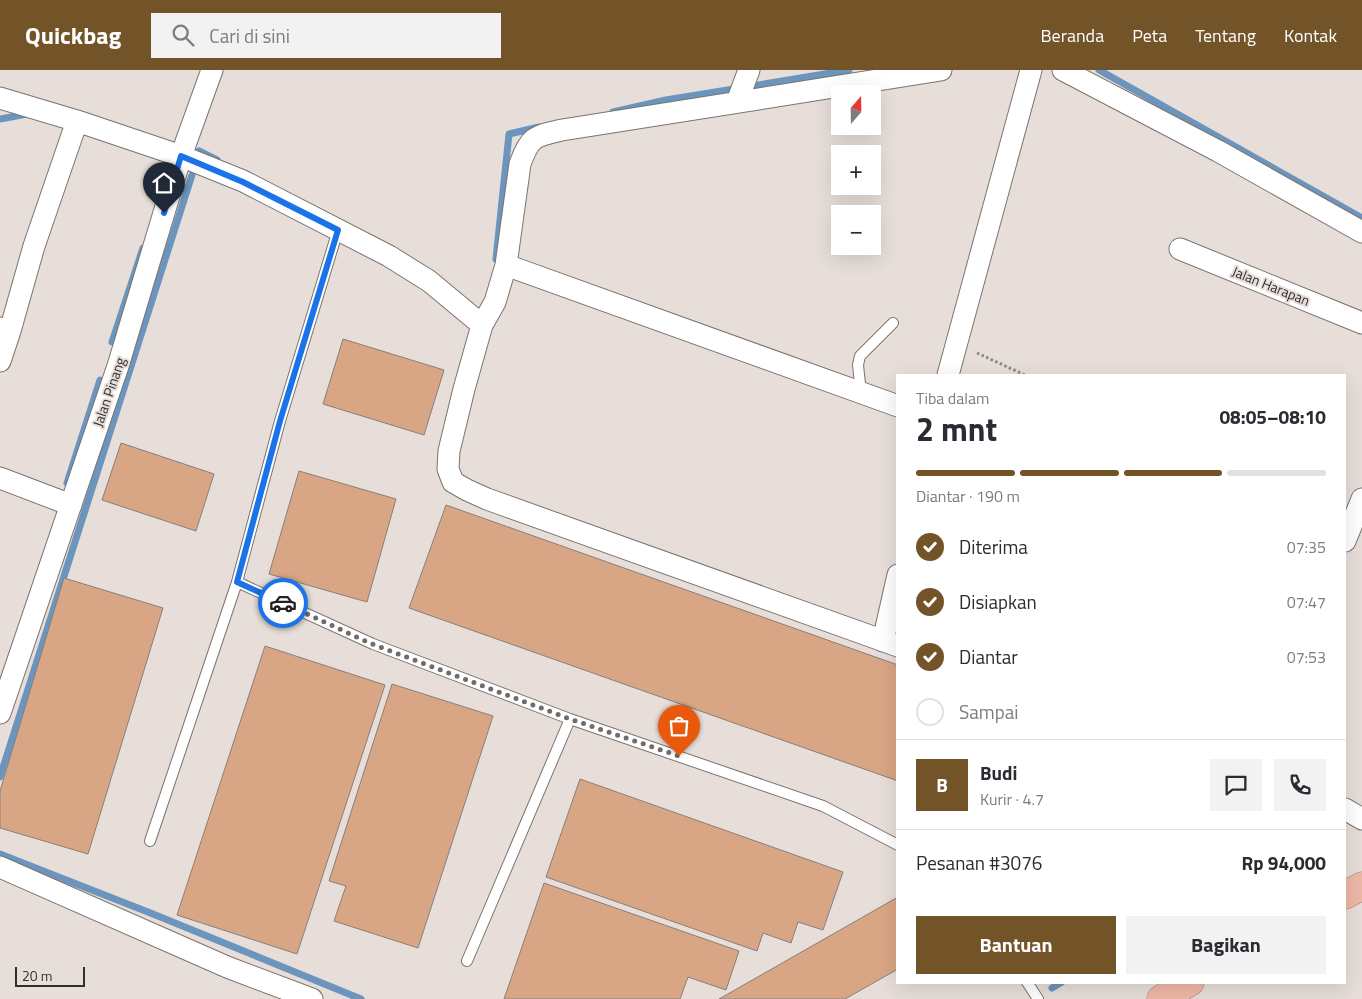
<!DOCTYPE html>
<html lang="id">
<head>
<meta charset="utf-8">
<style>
  :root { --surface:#fff; --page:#f2f2f3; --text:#2b2b33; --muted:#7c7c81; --line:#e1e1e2; --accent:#735429 }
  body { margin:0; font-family:"Titillium Web",sans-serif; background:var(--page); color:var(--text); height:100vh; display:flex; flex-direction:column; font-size:19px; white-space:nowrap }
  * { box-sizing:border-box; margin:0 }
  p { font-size:16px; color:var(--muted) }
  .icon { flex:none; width:28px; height:28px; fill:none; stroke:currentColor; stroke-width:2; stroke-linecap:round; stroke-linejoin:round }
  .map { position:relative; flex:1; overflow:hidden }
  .panel { position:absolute; left:896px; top:304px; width:450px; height:610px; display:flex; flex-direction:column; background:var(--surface); border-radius:0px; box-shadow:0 5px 20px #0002 }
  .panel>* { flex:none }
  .needle { width:32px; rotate:20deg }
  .controls { position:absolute; left:831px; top:15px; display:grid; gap:10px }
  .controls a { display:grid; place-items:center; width:50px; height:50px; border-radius:0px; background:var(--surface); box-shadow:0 5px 20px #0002; font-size:25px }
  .scale { position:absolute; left:15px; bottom:12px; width:70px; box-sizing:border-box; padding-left:5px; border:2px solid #312e2c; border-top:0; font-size:14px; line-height:18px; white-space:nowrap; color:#312e2c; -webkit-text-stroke:4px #e7ded9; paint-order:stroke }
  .pin { position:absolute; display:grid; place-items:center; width:42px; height:42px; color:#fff; margin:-51px -21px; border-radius:50% 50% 50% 0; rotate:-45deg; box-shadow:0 0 5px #0007 }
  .pin .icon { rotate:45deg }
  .courier { position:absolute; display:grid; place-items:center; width:50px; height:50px; margin:-25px; border:4px solid #1a73e8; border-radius:50%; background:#fff; color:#222; box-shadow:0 1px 6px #0007 }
  .overview em { font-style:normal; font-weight:700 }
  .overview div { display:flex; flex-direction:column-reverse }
  .overview { display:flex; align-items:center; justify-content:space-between; height:85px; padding:0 20px }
  h1 { font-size:32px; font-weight:700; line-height:38px }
  .bar { display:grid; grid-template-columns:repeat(4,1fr); gap:8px 5px; align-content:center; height:60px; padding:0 20px }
  .bar i { height:6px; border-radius:4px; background:var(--line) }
  .bar .active { background:var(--accent) }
  .bar p { grid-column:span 4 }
  .line { display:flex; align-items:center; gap:12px; padding:0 20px; border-top:1px solid var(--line) }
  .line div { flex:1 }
  .round { display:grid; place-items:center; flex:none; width:52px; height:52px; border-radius:0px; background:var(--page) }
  ol { padding:0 20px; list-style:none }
  li { display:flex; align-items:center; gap:15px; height:55px }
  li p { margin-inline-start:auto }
  li .icon { padding:5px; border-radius:50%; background:var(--accent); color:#fff; stroke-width:4 }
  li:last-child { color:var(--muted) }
  li i { width:28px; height:28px; border:2px solid var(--line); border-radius:50% }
  .button { display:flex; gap:10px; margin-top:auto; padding:10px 20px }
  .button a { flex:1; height:58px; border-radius:0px; background:var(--accent); color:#fff; font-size:20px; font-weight:700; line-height:58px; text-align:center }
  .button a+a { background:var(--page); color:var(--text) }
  header { display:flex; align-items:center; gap:30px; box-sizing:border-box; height:70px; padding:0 25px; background:var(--accent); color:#fff }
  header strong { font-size:24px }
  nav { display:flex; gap:28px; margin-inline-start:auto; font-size:18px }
  .search { width:350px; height:45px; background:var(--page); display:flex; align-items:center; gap:12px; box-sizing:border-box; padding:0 18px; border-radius:0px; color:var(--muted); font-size:19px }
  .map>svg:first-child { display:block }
</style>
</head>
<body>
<header>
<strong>Quickbag</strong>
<div class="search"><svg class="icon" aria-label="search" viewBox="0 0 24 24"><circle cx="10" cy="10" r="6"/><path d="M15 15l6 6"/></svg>Cari di sini</div>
<nav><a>Beranda</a><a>Peta</a><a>Tentang</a><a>Kontak</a></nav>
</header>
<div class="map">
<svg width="1362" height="929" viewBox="0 0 1362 929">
  <rect width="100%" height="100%" fill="#e7ded9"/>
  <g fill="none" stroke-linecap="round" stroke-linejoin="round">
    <path stroke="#6b95bc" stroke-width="7" d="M1099,0L1362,148
      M613,42L666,30L849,0
      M0,49L27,44
      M199,81L217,90
      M496,189L509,64L539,57
      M112,272L143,178
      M67,413L100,310
      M0,707L192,105
      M0,784L153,844L361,929
      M1052,918L1062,912"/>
  </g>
  <path fill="#d9a685" stroke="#877f7a" d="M343,269L444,300L424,365L323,334Z
    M121,373L214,404L196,461L102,430Z
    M299,401L396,429L367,532L269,504Z
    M446,435L898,595V711L409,538Z
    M64,508L163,538L88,784L0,758V721Z
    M265,576L385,615L297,884L177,845Z
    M392,614L493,646L418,878L334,851L346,816L329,811Z
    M580,709L843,802L823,860L798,852L791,873L763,863L757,881L546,807Z
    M544,813L739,881L726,920L688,907L680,929H504Z
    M898,827V899L845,929H719Z"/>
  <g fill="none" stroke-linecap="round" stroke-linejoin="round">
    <g stroke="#7b736e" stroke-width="12">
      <path id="lane" d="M338,160L280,351L237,512L373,574L570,649L823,736L898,775
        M861,323L858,295L860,286L893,253
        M150,771L237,512
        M467,891L570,649
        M1027,912L1038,929"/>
    </g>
    <g stroke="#7b736e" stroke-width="23">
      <path id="street" d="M1063,0L1218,81L1362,162
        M0,28L77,51L181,86L243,111L389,186L429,211L482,255L464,319L449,381L448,399L453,412L467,420L487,429L898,576
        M737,32L749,0
        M1180,179L1362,253
        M506,195L898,336
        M482,255L495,232L506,195L520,94C530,66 535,66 562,60L941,0
        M0,258L10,261L0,291
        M10,261L34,176L77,51
        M948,305L1031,0
        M0,408L71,435
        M1345,471L1362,429
        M883,571L898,505
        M0,643L118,296L181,86L212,0
        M1345,739L1362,749
        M0,797L227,897L312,929"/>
    </g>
    <g stroke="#ac887c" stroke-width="29">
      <path id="highway" d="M1345,825L1362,816
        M1161,929L1190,912"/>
    </g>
    <path stroke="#8e8884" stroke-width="3" stroke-dasharray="2.5 2.5" stroke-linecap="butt" d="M977,283L1025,305"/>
    <use href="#lane" stroke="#fff" stroke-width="10"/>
    <use href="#street" stroke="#fff" stroke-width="21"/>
    <use href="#highway" stroke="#eeb8a7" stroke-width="28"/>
  </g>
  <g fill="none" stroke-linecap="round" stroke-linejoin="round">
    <path stroke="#716c69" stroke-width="5" stroke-dasharray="0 9" d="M283,533L372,574L570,649L679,686"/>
    <path stroke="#1a73e8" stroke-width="6" d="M164,143L181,86L243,112L338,160L280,351L237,512L283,533"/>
  </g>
  <g text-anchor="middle" stroke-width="4" stroke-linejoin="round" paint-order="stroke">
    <g font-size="14" fill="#312e2c" stroke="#e7ded9">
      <text transform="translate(1271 216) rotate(22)" y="5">Jalan Harapan</text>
      <text transform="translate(109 322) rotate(-71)" y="5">Jalan Pinang</text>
    </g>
  </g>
</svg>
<div class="controls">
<a><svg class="needle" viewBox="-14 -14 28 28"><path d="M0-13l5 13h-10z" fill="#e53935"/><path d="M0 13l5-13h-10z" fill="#7c7c81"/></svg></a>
<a>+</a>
<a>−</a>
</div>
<div class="scale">20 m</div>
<div class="pin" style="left:679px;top:686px;background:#ea580c"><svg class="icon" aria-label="bag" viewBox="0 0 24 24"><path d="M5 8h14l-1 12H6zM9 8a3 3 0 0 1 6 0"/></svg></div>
<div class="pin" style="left:164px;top:143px;background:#1f2937"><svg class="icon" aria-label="home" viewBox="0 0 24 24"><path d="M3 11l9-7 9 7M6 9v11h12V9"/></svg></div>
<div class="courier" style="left:283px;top:533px"><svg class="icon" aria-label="car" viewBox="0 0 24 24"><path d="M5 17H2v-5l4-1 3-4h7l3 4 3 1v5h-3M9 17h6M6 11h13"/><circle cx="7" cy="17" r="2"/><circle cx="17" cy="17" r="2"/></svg></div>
<section class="panel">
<div class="overview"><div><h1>2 mnt</h1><p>Tiba dalam</p></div><em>08:05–08:10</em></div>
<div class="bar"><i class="active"></i><i class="active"></i><i class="active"></i><i></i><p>Diantar · 190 m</p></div>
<ol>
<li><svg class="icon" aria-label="check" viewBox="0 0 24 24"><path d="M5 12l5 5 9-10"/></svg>Diterima<p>07:35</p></li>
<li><svg class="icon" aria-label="check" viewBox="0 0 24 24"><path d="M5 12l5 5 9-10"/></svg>Disiapkan<p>07:47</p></li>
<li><svg class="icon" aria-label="check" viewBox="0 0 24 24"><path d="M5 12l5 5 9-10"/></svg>Diantar<p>07:53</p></li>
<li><i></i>Sampai</li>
</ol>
<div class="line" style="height:90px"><b class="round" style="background:var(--accent);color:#fff">B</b><div><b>Budi</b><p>Kurir · 4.7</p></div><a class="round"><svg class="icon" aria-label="chat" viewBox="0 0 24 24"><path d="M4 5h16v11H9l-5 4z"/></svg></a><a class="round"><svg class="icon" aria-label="phone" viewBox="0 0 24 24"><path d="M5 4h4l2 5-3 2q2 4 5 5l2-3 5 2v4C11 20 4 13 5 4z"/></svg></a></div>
<div class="line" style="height:65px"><div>Pesanan #3076</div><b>Rp 94,000</b></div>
<div class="button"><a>Bantuan</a><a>Bagikan</a></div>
</section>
</div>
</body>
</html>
